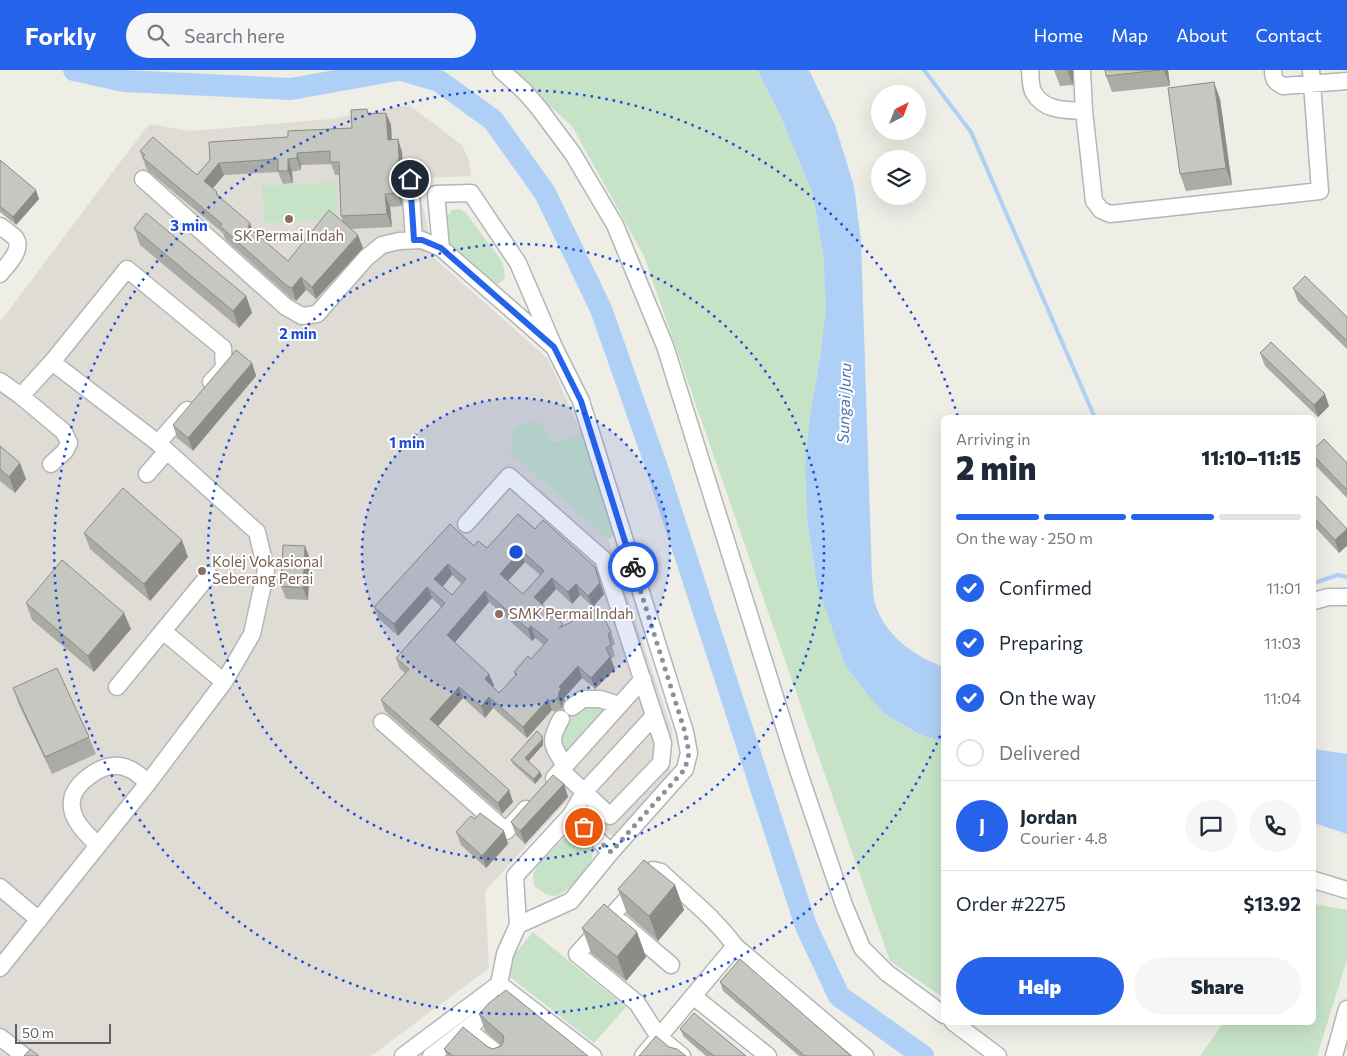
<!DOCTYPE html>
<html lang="en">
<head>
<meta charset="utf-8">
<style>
  :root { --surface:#fff; --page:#f6f6f7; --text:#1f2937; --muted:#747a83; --line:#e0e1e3; --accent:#2563eb }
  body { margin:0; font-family:Commissioner,sans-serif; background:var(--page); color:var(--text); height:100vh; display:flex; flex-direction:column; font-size:19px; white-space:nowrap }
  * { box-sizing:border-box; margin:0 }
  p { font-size:16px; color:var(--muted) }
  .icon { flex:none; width:28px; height:28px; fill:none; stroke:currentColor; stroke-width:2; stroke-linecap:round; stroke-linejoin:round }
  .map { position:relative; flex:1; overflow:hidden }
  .sheet { position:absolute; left:941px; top:345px; width:375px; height:610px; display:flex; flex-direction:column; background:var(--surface); border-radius:8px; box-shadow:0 5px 20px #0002 }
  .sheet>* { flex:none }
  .needle { width:32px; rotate:42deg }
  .fabs { position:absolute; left:871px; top:15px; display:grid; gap:10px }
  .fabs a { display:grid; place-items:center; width:55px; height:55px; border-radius:50%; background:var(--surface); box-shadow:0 5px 20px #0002; font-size:25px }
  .scale { position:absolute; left:15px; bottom:12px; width:96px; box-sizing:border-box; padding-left:5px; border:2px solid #5e6065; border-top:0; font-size:14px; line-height:18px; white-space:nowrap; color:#5e6065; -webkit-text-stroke:4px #fff; paint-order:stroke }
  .pin { position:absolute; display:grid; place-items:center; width:42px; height:42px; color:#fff; margin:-21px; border:2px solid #fff; border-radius:50%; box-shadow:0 1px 5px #0007 }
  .courier { position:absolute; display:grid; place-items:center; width:50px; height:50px; margin:-25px; border:4px solid #2563eb; border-radius:50%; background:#fff; color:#222; box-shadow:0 1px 6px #0007 }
  .head em { font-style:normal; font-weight:800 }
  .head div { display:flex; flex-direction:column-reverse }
  .head { display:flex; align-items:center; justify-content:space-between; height:85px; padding:0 15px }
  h1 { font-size:32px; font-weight:800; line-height:38px }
  .bar { display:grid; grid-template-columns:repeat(4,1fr); gap:8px 5px; align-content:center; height:60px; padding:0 15px }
  .bar i { height:6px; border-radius:4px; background:var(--line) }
  .bar .current { background:var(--accent) }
  .bar p { grid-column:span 4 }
  .line { display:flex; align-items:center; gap:12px; padding:0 15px; border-top:1px solid var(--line) }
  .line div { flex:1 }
  .round { display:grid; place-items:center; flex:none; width:52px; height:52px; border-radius:26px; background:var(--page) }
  ol { padding:0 15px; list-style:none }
  li { display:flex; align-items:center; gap:15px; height:55px }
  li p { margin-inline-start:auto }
  li .icon { padding:5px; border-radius:50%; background:var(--accent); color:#fff; stroke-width:4 }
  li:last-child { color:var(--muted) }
  li i { width:28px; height:28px; border:2px solid var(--line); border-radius:50% }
  .action { display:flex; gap:10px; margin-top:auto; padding:10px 15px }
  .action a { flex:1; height:58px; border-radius:30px; background:var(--accent); color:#fff; font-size:20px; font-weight:800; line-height:58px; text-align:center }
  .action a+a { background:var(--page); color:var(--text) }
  header { display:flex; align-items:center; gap:30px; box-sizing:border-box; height:70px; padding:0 25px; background:var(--accent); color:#fff }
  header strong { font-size:24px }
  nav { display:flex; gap:28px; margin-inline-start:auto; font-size:18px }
  .search { width:350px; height:45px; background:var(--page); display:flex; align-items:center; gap:12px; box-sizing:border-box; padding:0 18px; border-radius:28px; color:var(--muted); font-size:19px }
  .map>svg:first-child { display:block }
</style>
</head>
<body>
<header>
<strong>Forkly</strong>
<div class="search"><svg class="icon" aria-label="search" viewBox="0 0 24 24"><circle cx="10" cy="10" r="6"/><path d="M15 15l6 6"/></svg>Search here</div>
<nav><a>Home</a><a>Map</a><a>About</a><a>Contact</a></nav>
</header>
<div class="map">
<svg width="1347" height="986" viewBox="0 0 1347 986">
  <rect width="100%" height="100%" fill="#eeede6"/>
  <path fill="#dedcd5" d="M409,35L462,75L469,90L471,106L417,108L434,188L548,289L582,364L510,383L608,469L672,660L670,703L615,769L569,729L485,821L489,898L371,986H0V252L149,54L190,61L331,49Z"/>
  <path fill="#c6e3c8" d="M509,0H757L780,45L812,122L823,183L826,238L820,286L809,351L805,397L807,449L817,515L867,624L885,644L919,665L944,672V928L890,891L644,186L572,56Z
    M336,112L338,149L265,153L262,116Z
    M459,139L465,142L502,191L504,199L505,208L500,213L493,215L447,172L446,148L452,140Z
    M537,350L553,372L582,364L616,465L608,469L510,383L514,357Z
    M591,635L605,638L566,682L563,680L559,668C567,655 576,639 591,635Z
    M577,767L586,772L593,783C592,786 592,791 590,794C585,802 565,825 555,826C547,826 541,821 534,816L533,804L539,793L563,769Z
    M1314,834L1347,840V890L1317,986H1200L1223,953L1314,952Z
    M533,862L626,937L594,973L509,906L513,886Z"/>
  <path fill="#afd0f6" d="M757,0H809L835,55L854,116L861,171L872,508C873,518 873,530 877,539C888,568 916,587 944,597V672L920,665L885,644L867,624L845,595L817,515L807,449L805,397L809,351L820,287L826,238L823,183L812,122L780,45Z
    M1314,679L1347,684V764L1314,753Z"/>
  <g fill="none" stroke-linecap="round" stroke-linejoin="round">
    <path stroke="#afd0f6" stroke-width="4" d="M924,0L971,62L1095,348
      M1314,513L1338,505L1347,507"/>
    <path stroke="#afd0f6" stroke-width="22" d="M74,0L124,11L291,19L397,0
      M401,0L439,11L493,50L545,123L601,239L658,401L806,856L839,926L923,986"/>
    <g stroke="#b3b5b9" stroke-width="19">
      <path id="minor" d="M501,0L524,21L538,37L573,84L615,155L665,276L797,697L844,835L862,878L887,903L944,945
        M1030,0C1031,7 1030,18 1034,23C1044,41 1065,40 1084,41L1094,131L1101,140L1110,144L1320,121L1311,0
        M1273,0C1273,9 1275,12 1283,16L1347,11
        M1082,1L1084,41
        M143,109L286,237L302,246L317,244L366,188L382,175L399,171L422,170L441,178
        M410,109L414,170
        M0,156C5,160 12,164 16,169C23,180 6,196 0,204
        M0,311L21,326L64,362L69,373L65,381L51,394
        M21,326L52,292L127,199L223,278L224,298L211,312
        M158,373L187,340
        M147,404L167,381
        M466,454L509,406L603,489L663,673L661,693L610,746L561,700
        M1314,531L1328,527H1347
        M163,561L224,612
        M117,617L209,505
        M572,637L583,629H600L619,635
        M561,649C548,673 552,674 565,696
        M382,652L506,761L526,739
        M554,708L643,609
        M571,745L585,721L654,646
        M98,775C86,764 69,748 72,730C74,714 99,696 114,696C118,695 126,697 129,699C136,701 142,708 148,713
        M1314,810L1347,820
        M0,817L39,850
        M622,853L671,895
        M518,855L515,806L571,745L611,782
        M0,898L148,713L224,612L252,564L266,500L257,462L158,373L52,292
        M499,914L505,884L518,855L571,831L611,782L685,699L689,683L685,662L581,331L554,277L518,193L471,123L436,124L441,178L554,277
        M693,926L768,986
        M953,952L998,986
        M467,959L500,986
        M0,967L24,986
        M403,986L499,914L593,986
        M431,986L499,934
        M643,986L735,876
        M682,986L659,967L637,933L577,884L653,800L661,802C686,826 714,847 735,876L865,986
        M1334,986L1347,939"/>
    </g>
    <use href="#minor" stroke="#fff" stroke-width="16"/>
  </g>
  <path fill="#ababa6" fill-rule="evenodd" d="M1054,0H1073V15L1060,16Z
    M1105,0H1168L1170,16L1112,22L1106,6Z
    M1220,29L1232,115L1186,121L1180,104Z
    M367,39L369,44L386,43L391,55L392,69L402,82L403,102L400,110L402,136L390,137L392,157L351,159L363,178L316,229L306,220L296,231L292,229L225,169L223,163L147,100L140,81L197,105L210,90L288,67L352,58ZM331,94L335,105H339L341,146L343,152L288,191L253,162L219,126L213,118L224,105L278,102L283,114L293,113L292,102L301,100V95Z
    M0,90L39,129L16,155L0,142Z
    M134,158L246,226L252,243L239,258L140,175Z
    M1293,218L1347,247V279L1298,231Z
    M1260,283L1329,336L1318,347L1265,296Z
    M252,293L256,306L193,381L177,368L173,355Z
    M0,376L26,409L15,423L0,411Z
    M1314,379L1347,393V428L1315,395L1314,391Z
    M1314,424L1347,459L1339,483L1314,456Z
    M518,444L604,524L593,537L580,525L572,534L556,519L542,535L563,554L564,556L611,562L615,574L612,576L615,586L611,589L615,599L595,619L582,608L564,628L565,630L563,633L562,639L554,642L552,640L527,668L493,638L485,648L463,628L438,656L509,720L513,732L502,744L385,641L381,630L405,603L400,599L396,588L441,537L432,528L398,566L379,549L374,537L474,476L487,478ZM525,492L540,505L523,524L508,511ZM452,505L462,514L452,525L442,516ZM489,532L532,571L535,568L544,575L531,589L514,602L515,606L499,623L493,616L494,615L455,572Z
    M84,463L188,487L150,531L90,479Z
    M310,489L308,530L286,529L281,516Z
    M26,533L131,559L94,602L32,550Z
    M13,618L89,667L96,684L52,704L19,635Z
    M543,670V675L528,691L542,706L535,714L513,694L511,690Z
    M564,714L568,727L525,774L516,765L511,752Z
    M475,749L504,761L508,774L486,798L461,775L456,762Z
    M675,815L684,840L658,871L627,844L618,819Z
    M582,858L637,862L646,887L626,911L591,883Z
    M720,912L851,986H799L723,921Z
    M479,944L588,986H447L444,979L488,977L493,979L501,975L485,961Z
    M680,959L746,986H706L684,967Z"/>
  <path fill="#8b8b87" d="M1067,0H1073V15Z
    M1164,0H1168L1170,16Z
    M1214,12L1220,29L1232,115L1226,98Z
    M386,43L391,55L392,82L388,70Z
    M398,69L402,82L403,102L400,110L402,136L397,123L395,97Z
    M297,83L301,95V100L297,88Z
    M288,89L292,102L293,113L288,101Z
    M219,93L224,105L209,123L204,111Z
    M36,120L39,129L16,155L13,147Z
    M385,124L390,137L392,157L387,144Z
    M250,153L255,166L248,157Z
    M358,165L363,178L316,229L312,217Z
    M301,207L306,220L296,231L292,218Z
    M246,226L252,243L239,258L233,241Z
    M252,293L256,306L193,381L188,368Z
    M1325,324L1329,336L1318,347L1314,335Z
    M20,393L26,409L15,423L9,407Z
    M1347,459V476L1339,483L1335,470Z
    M182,470L188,487L150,531L144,514Z
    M305,476L310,489L308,530L303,518Z
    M521,480L525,492L504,515L500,504Z
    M448,494L452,505L439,521L434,509Z
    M595,497L604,524L593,537L588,526Z
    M552,508L556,519L538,539L534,527Z
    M576,514L580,525L572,534L568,522Z
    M427,517L432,528L398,566L394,554Z
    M485,521L489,532L451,577L447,565Z
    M124,543L131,559L94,602L88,586Z
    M531,556L535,568L532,571L528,559Z
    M610,587L615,599L595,619L591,608Z
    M578,596L582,608L564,628L565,630L563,633L562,639L558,628L559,617Z
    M489,604L494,615L489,620L485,609Z
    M459,617L463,628L434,661L430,649Z
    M489,627L493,638L485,648L481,636Z
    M548,629L552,640L527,668L523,657Z
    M542,666L543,670V675L527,693L525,688Z
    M540,702L542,706L535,714L534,709Z
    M564,714L568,727L525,774L520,761Z
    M509,720L513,732L502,744L498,733Z
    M504,761L508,774L486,798L482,786Z
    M675,815L684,840L658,871L649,846Z
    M637,862L646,887L626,911L617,887Z"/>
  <path fill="#c7c7c1" stroke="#8b8b87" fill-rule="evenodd" d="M1105,0H1160L1106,6Z
    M1214,12L1226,98L1180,104L1168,18Z
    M367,39L368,44L386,43L388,70L398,69L399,89L395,97L397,123L385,124L387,144L341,146L339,92H330V81L297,83V88L288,89V101H278V89L219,93L204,111L217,122L216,124L250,153L248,157L288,191L329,140L358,165L312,217L301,207L292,218L287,216L220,156L222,154L142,87L145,85L140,81L153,67L197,105L210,90L209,72L288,67V61L352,58L351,40Z
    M0,90L36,120L13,147L0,136Z
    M146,143L246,226L233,241L134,158Z
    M1305,206L1347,247V271L1293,218Z
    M1271,272L1325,324L1314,335L1260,283Z
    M236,280L252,293L188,368L173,355Z
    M1324,369L1347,393V420L1314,386V379Z
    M0,376L20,393L9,407L0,399Z
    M123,418L182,470L144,514L84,463Z
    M1314,424L1347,459L1335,470L1314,448Z
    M518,444L535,459L543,450L595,497L600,513L588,526L576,514L568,522L552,508L534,527L563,554L559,558L599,538L611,562L608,564L611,575L606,578L610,587L591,608L578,596L559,617L561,619L559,622L558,628L550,631L548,629L523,657L489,627L481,636L459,617L430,649L509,720L498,733L381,630L409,599L396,588L445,533L427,517L394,554L374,537L450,454L474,476L478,471L487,478ZM521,480L544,501L523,524L500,504ZM448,494L466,509L452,525L434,509ZM485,521L528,559L531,556L548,570L531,589L528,586L514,602L517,604L499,623L485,609L489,604L447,565Z
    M283,475L305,476L303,518L281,516Z
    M62,490L124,543L88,586L26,533Z
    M57,598L89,667L45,687L13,618Z
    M537,661L542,666V670L525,688L540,702L534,709L511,690Z
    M553,705L564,714L520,761L511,752Z
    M480,743L504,761L482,786L456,762L471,746L475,749Z
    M644,790L675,815L649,846L618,819Z
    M604,834L637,862L617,887L582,858Z
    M740,889L851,986H805L720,912Z
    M506,920L588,986H453L444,979L463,957L488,977L493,979L501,976L504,970L503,965L479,944L489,933Z
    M694,943L746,986H714L680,959Z
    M656,966L669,977L677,979L686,986H639Z
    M30,979L39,986H24Z"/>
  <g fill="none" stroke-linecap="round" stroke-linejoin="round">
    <path stroke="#909192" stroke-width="5" stroke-dasharray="0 9" d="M584,757L611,782L685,699L689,683L685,662L633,497"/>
    <path stroke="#2563eb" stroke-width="6" d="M410,109L414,170H422L441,178L554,277L581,331L633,497"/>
  </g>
  <circle cx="516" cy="482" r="154" fill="#1d4ed8" fill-opacity=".12"/>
  <g fill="none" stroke="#1d4ed8" stroke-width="2.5" stroke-dasharray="2.5 5">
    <circle cx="516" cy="482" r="154"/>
    <circle cx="516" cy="482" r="308"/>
    <path d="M943 659A462 462 0 1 1 958 347"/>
  </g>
  <g fill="#8d6e63" stroke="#fff" stroke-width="2">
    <circle cx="289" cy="149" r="5"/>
    <circle cx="202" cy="501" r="5"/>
    <circle cx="499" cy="544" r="5"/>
  </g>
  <g text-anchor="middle" stroke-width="4" stroke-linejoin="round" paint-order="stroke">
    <g font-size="15" fill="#785e54" stroke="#fff" text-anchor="start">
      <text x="289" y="171" text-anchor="middle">SK Permai Indah</text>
      <text x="212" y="497">Kolej Vokasional<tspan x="212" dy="17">Seberang Perai</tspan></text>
      <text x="509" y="549">SMK Permai Indah</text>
    </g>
    <g font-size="16" font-style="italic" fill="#5076b0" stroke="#fff">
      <text transform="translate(844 333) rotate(-88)" y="6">Sungai Juru</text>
    </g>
  </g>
  <circle cx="516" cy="482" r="8" fill="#1d4ed8" stroke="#fff" stroke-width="2.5"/>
  <g font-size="15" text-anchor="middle" font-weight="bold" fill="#1d4ed8" stroke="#fff" stroke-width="4" stroke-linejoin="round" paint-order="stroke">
    <text x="189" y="161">3 min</text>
    <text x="298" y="269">2 min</text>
    <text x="407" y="378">1 min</text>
  </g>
</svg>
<div class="fabs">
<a><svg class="needle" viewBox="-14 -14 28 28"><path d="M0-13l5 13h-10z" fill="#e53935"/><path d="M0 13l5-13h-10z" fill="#747a83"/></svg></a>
<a><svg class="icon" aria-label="layers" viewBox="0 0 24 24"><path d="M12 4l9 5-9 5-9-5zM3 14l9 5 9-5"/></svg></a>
</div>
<div class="scale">50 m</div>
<div class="pin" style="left:584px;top:757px;background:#ea580c"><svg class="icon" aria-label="bag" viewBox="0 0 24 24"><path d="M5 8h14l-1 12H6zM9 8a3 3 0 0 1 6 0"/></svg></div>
<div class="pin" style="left:410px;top:109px;background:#1f2937"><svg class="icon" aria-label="home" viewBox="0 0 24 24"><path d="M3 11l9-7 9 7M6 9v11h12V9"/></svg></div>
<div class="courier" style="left:633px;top:497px"><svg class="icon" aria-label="bike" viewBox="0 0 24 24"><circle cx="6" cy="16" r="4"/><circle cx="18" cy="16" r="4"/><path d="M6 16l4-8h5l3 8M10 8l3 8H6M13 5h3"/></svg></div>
<section class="sheet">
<div class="head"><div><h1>2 min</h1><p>Arriving in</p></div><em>11:10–11:15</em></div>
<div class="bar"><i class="current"></i><i class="current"></i><i class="current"></i><i></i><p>On the way · 250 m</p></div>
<ol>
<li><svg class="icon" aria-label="check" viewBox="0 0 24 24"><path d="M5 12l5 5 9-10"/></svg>Confirmed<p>11:01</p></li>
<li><svg class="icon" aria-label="check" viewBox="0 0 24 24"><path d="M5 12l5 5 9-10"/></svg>Preparing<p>11:03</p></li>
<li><svg class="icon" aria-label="check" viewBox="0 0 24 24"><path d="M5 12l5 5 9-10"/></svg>On the way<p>11:04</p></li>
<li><i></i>Delivered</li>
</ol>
<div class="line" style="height:90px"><b class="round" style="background:var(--accent);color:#fff">J</b><div><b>Jordan</b><p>Courier · 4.8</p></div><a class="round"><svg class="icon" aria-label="chat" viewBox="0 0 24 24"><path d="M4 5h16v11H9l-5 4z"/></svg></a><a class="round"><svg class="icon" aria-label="phone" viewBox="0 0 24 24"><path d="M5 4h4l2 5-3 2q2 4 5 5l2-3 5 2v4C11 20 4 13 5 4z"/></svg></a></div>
<div class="line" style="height:65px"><div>Order #2275</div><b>$13.92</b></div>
<div class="action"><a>Help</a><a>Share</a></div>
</section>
</div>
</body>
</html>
